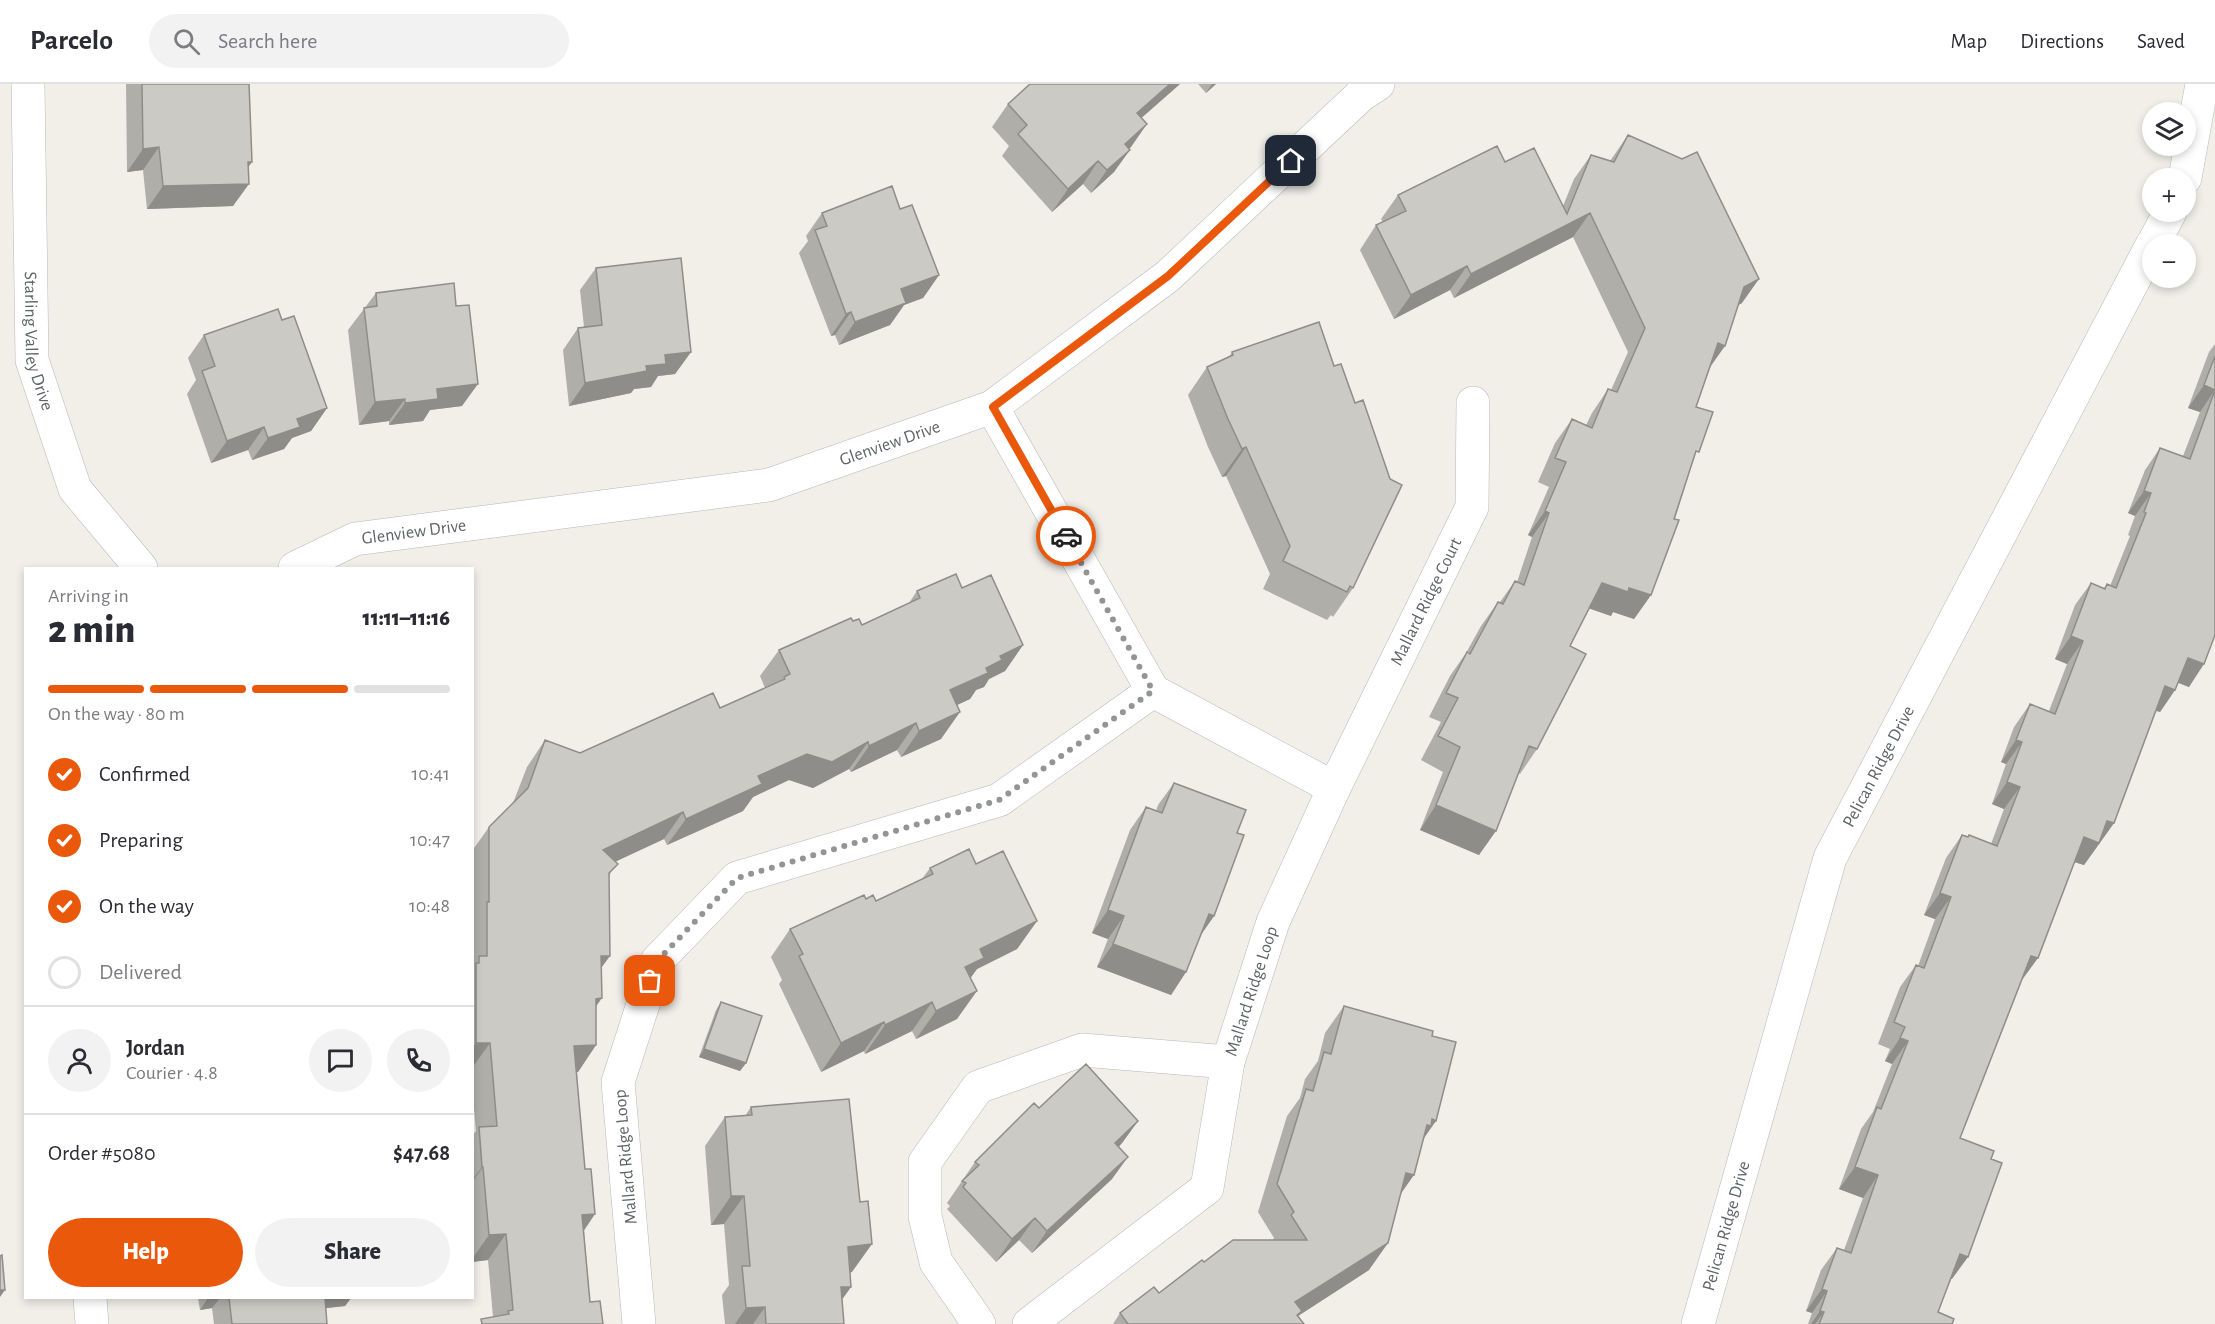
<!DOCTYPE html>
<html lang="en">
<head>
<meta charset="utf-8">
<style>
  :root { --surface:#fff; --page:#f2f2f3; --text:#2b2b33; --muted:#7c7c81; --line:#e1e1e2; --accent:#ea580c }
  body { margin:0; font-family:"Alegreya Sans",sans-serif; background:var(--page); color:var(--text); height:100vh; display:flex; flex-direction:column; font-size:22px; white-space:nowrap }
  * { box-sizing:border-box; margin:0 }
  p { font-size:20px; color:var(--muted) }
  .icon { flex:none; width:33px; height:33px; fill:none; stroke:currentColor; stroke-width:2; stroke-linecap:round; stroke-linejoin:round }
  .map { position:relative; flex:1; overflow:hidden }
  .drawer { position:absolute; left:24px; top:483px; width:450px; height:732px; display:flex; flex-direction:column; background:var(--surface); border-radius:0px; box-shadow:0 3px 9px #0003 }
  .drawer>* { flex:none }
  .buttons { position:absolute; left:2142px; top:18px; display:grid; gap:12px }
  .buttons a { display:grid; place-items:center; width:54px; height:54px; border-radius:50%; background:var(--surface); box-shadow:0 3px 9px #0003; font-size:30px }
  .pin { position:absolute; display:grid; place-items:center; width:51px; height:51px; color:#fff; margin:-26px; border-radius:12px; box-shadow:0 3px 9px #0006 }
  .courier { position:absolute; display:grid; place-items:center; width:60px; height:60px; margin:-30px; border:4px solid #ea580c; border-radius:50%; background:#fff; color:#222; box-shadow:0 2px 8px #0007 }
  .headline em { font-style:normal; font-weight:800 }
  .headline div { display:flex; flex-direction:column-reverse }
  .headline { display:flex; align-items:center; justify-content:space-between; height:102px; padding:0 24px }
  h1 { font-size:39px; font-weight:800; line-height:45px }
  .bar { display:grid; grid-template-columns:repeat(4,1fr); gap:9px 6px; align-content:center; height:72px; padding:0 24px }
  .bar i { height:8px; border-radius:4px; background:var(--line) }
  .bar .on { background:var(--accent) }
  .bar p { grid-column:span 4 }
  .line { display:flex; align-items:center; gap:15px; padding:0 24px; border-top:2px solid var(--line) }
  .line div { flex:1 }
  .round { display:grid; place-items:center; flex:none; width:63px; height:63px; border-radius:32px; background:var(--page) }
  ol { padding:0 24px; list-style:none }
  li { display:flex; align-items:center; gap:18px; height:66px }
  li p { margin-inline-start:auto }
  li .icon { padding:6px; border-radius:50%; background:var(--accent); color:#fff; stroke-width:4 }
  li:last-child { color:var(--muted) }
  li i { width:33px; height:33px; border:3px solid var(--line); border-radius:50% }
  .primary-button { display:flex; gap:12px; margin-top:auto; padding:12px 24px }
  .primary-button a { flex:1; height:69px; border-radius:36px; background:var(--accent); color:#fff; font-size:24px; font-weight:800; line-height:69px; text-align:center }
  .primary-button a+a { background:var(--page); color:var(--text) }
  header { display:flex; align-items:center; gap:36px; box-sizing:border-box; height:84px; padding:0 30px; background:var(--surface); border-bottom:2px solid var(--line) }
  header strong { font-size:28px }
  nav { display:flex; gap:33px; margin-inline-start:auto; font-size:21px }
  .search { width:420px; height:54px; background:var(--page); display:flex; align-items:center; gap:15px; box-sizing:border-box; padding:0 21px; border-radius:33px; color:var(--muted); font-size:22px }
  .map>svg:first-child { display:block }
</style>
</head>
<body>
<header>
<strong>Parcelo</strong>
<div class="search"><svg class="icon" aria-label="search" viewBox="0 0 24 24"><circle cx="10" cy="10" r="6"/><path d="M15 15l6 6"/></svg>Search here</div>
<nav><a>Map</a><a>Directions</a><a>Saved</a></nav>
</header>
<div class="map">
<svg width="2215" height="1240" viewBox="0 0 2215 1240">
  <rect width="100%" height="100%" fill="#f1efe8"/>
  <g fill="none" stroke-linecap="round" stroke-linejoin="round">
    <g stroke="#b5b8bc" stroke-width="34">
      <g id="minor">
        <path id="s1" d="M28,0L32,276L75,405L141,484"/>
        <path d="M2185,94L2202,0"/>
        <path d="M2153,160L2170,128"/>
        <path d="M992,323L1153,607L1334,704L1273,838L1228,978L1207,1104L1029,1240"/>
        <path id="s2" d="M295,484L355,455L769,401L992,323L1168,192L1361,11L1378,0"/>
        <path id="s3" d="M1334,704L1472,423L1473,319"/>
        <path d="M90,1214L92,1240"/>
        <path d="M639,1240L618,998L657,877L737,794L999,716L1153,607"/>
        <path d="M979,1240L936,1178L925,1132V1078L978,1003L1082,966L1228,978"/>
        <path id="s4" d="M1698,1240L1830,774L2152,161"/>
      </g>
    </g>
    <use href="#minor" stroke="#fff" stroke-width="33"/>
  </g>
  <path fill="#afaea9" d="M126,0H249L252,78L248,82L233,122L147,125L143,86L127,88Z
    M1030,0H1180L1141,34L1131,63L1129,64L1114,88L1091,109L1083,100L1052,128L1002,72L1009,62L992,43L1008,20Z
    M1198,0H1216L1206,9Z
    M1628,51L1742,219L1738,221L1710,284L1696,323L1693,377L1651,511L1634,535L1613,528L1611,532L1589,524L1570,562L1537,665L1520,690L1519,689L1479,771L1420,746L1443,688L1421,676L1441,638L1429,633L1450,592L1466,569L1481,542L1498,518H1500L1515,497L1517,498L1532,453L1528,451L1549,403L1538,398L1555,359L1572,335L1586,341L1592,329L1608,305L1611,306L1628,268L1573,153L1454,214L1450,206L1394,235L1360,166L1376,141L1383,138L1381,135L1398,111L1505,78L1563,122L1574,95L1591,71L1610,77Z
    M900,125L939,191L923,214L904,221L890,241L839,261L835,251L831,252L799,169L808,157L806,152L822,129Z
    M596,184L691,268L675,290L658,292L651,303L634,305L631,309L569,322L563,266L578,244L584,243L580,206Z
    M376,209L462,322L430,326L423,337L389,341V337L359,341L348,246Z
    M282,236L327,324L311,347L292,354L284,365L252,376L248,366L211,379L187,310L196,296L188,274L204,251Z
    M2215,260V551L2189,603L2178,599L2175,606L2160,628L2156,627L2114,739L2084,781L2074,778L2022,896L1960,1054L1952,1195H1951L1938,1228L1952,1240H1808L1812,1229L1806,1227L1821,1186L1837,1164L1844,1166L1863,1114L1839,1105L1861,1045L1873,1028L1892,980L1885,977L1890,965L1878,960L1900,903L1916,881L1918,882L1935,835L1924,831L1946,774L1962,751L1991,760L2004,725L1992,720L2006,680L2001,678L2014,643L2030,620L2049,627L2067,580L2055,575L2075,521L2091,499L2104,504L2107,500L2110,502L2130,452L2128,451L2135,432L2128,429L2145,386L2160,364L2183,372L2200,328L2188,324L2209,268Z
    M1232,268L1353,504L1333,533L1331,531L1327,536L1263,505L1270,490L1226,392L1222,393L1208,363L1188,311L1207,283L1229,273Z
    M962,504L1023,561L1005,587L989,595L984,603L976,606L970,615L957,621L941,655L901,673L897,666L851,688L849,685L813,704L789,696L753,713L743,727L667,761L664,755L615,778L609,793L602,883L596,923V961L578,988H577L584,1147L590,1218L493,1233L488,1176L472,1178V1052L476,1047L472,1002V767L489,743L513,719L527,683L545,656L580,669L720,624L765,604L760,592L779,566L853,537L862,541L909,519L917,507Z
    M1174,699L1237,749L1214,832L1202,849L1186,888L1171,911L1097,883L1108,855L1092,849L1130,746L1146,723L1156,727L1158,721Z
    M976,780L1037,837L1017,865L977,885L970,894L957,935L916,955L912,947L865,970L864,967L821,988L779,900L782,896L771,873L790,845L866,815L876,817L922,795L930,784Z
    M721,918L746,979L740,987L699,973L716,926Z
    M1344,922L1432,952L1424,1054L1369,1186L1298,1232L1304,1240H1113L1120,1229L1159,1209L1204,1178L1273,1156L1274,1154L1258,1128L1287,1032L1300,1014L1305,995L1318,977L1325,949Z
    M751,1023L852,1188L850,1189L851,1203L842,1215L844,1240H725L722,1211L729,1201L724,1140L711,1141L705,1062L725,1033L745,1032Z
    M1039,1024L1138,1037L1122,1059L1119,1063L1112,1095L1032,1169L1019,1156L996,1178L947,1125L950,1122L947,1119L975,1078Z
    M198,1214H351L345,1222L326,1224L327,1240H214L212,1224L200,1226Z"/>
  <path fill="#8f8d8a" d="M1170,0H1180L1121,52L1137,29Z
    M1212,0H1216L1206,9Z
    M1147,40L1131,63L1109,82L1125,60Z
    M159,63L143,86L127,88L143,65Z
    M1130,66L1114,88L1091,109L1107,86Z
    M1098,77L1083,100L1052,128L1068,105Z
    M248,78H252L236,100H249L233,122L147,125L163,102Z
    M1590,129L1573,153L1454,214L1471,190Z
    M1467,182L1450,206L1394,235L1411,211Z
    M939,191L923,214L904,221L890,241L839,261L855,238L901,205Z
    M1759,195L1742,219L1728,227L1744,203Z
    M851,228L835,251L831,252L846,230Z
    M1718,259L1725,262L1708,286Z
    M691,268L675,290L658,292L651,303L634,305L631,309L569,322L585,299L646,282L665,271Z
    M478,300L462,322L430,326L423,337L389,341L405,319L437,305Z
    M2204,301L2215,306L2200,328L2188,324Z
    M405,315L389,337L359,341L375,318Z
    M327,324L311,347L292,354L284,365L252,376L268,354L297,335Z
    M264,343L248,366L211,379L227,357Z
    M1246,363L1226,392L1222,393L1242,365Z
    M2144,407L2151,409L2135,432L2128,429Z
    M1545,427L1549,429L1532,453L1528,451Z
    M1602,499L1629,504L1651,511L1634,535L1613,528L1611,532L1585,523Z
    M2071,552L2083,557L2067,580L2055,575Z
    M1023,561L1005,587L989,595L984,603L976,606L970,615L931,633L950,606L986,584L1000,572Z
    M2188,574L2204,580L2189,603L2172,596Z
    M2165,602L2175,606L2160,628L2150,624Z
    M960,628L941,655L901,673L919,647Z
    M916,639L897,666L851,688L869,662Z
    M2016,656L2022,658L2006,680L2001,678Z
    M868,658L849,685L813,704L789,696L753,713L743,727L667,761L686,735L758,692L807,670Z
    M2007,698L2020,703L2004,725L1992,720Z
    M1436,721L1496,747L1479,771L1420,746Z
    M683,728L664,755L584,792L603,766Z
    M2107,737L2114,739L2084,781L2068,776L2084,753Z
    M1940,809L1951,813L1935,835L1924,831Z
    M1108,826L1124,832L1108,855L1092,849Z
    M1209,830L1214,832L1198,855Z
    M1037,837L1017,865L977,885L964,903L965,883L980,865Z
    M1113,860L1186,888L1171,911L1097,883Z
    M601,872H610L591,898Z
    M2031,872L2038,874L2022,896Z
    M977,907L957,935L916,955L936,927Z
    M602,914L583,941L596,915Z
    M932,918L912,947L865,970L885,941Z
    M884,938L864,967L821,988L841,959Z
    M1900,954L1908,957L1892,980L1885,977Z
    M476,959H490L472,984V964Z
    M596,961L578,988H556L574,962Z
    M704,965L746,979L740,987L699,973Z
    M1432,1035L1436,1037L1417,1064L1427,1041Z
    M1138,1037L1122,1059L1100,1081L1115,1059Z
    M1128,1073L1112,1095L1032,1169L1047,1147Z
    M482,1083H483L472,1098V1096Z
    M1855,1083L1878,1091L1863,1114L1839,1105Z
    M1406,1089L1414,1091L1395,1118Z
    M731,1112H744L724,1140L711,1141Z
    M595,1130L577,1157L582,1131Z
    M1035,1134L1019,1156L996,1178L1012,1155Z
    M506,1150L488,1176L472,1178V1175L489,1151Z
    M1388,1159L1369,1186L1298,1232L1292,1240L1295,1218Z
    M872,1160L852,1188L828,1191L848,1163Z
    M1960,1170L1968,1173L1952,1195L1944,1193Z
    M841,1203H851L831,1231Z
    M1822,1205L1827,1207L1812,1229L1806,1227Z
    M0,1206H5L0,1213Z
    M208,1214H220L212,1224L200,1226Z
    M318,1214H351L345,1222L309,1226Z
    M765,1223L753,1240H735L746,1224Z
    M1820,1227L1824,1228L1815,1240H1811Z"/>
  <path fill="#cccac5" stroke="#8f8d8a" stroke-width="1.5" d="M142,0H249L252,78H248L249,100L163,102L159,63L143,65Z
    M1030,0H1170L1137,29L1147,40L1125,60L1130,66L1107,86L1098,77L1068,105L1018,50L1027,41L1008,20Z
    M1628,51L1682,75L1697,68L1759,195L1744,203L1725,262L1718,259L1696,323L1713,328L1699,368L1696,367L1674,435L1679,436L1651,511L1629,504L1628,508L1602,499L1570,562L1586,570L1537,665L1529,662L1496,747L1436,721L1460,663L1438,652L1458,614L1446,609L1467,568L1470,570L1498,518L1503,520L1515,497L1524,501L1549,429L1545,427L1566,378L1555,374L1572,335L1592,344L1608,305L1617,308L1645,244L1590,129L1471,190L1467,182L1411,211L1376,141L1406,127L1398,111L1497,62L1505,78L1534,64L1567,130L1591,71L1614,78Z
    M892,102L900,125L912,121L939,191L901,205L906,219L855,238L851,228L846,230L815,146L827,142L822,129Z
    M681,174L691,268L665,271L666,280L646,282L647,287L585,299L578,244L602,241L596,184Z
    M454,199L456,222L469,221L478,300L437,305L438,315L405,319V315L375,318L364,224L377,222L376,209Z
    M278,225L282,236L294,232L327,324L297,335L300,343L268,354L264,343L227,357L202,287L215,282L204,251Z
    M1319,238L1334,282L1341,280L1355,319L1363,316L1390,395L1402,401L1353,504L1350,502L1347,508L1283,477L1290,462L1246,363L1242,365L1228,335L1207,283L1233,271L1232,268Z
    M2215,272V306L2204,301Z
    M2215,306V551L2204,580L2188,574L2175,606L2165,602L2114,739L2107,737L2099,759L2084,753L2038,874L2031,872L1960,1054L1994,1067L1991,1075L2002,1079L1968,1173L1960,1170L1938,1228L1954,1235L1952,1240H1819L1824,1228L1820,1227L1827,1207L1822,1205L1837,1164L1851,1169L1878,1091L1855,1083L1877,1023L1881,1025L1908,957L1900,954L1905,943L1894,938L1916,881L1924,884L1951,813L1940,809L1962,751L1968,753L1969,751L1997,762L2020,703L2007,698L2022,658L2016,656L2030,620L2055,630L2083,557L2071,552L2091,499L2105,505L2107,500L2116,504L2146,429L2144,428L2151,409L2144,407L2160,364L2190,375Z
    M956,490L962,504L991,491L1023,561L1000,572L1002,576L986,584L988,589L950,606L960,628L919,647L916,639L869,662L868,658L832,678L807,670L758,692L762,700L686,735L683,728L603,766L618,780L609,789L610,872H601L602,914L596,915V961L574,962L585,1085H591L595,1130L582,1131L590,1218L600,1217L603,1240H482L481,1235L509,1230L508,1227L513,1226L506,1150L489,1151L483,1083H482L479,1043L497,1042L490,959H476V879H479V872H487V818H489V743L528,704L545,656L580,669L713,609L720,624L785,595L784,593L790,590L779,566L851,534L853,537L859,535L862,541L920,514L917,507Z
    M1174,699L1246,726L1237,749L1244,751L1214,832L1209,830L1186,888L1113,860L1124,832L1108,826L1146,723L1162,729Z
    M969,765L976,780L1003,767L1037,837L980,865L984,874L965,883L977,907L936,927L932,918L885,941L884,938L841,959L799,872L803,870L790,845L864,811L866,815L873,811L876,817L933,790L930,784Z
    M721,918L762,932L746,979L704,965Z
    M1344,922L1433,947L1432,952L1456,958L1436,1037L1432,1035L1431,1042L1427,1041L1414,1091L1406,1089L1388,1159L1295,1218L1302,1227L1297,1231L1304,1240H1128L1120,1229L1154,1203L1159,1209L1202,1176L1204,1178L1233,1156H1307L1291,1131L1294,1128L1277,1100L1306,1005L1313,1007L1324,968L1331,970Z
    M1086,980L1138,1037L1115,1059L1128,1073L1047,1147L1035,1134L1012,1155L963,1103L966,1099L962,1097L979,1081L975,1078L1034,1019L1039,1024Z
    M849,1015L860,1118L868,1117L872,1160L848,1163L851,1203H841L844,1240H766L765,1223L746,1224L742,1182H750L744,1112H731L725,1033L752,1031L751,1023Z
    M2,1171L5,1206H0V1172Z
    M229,1214H325L327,1240H232Z"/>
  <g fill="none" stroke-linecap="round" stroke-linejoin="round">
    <path stroke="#929495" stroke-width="6" stroke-dasharray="0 10.8" d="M650,897L657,877L737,794L999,716L1153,607L1066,452"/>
    <path stroke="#ea580c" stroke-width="8" d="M1066,452L993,323L1168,192L1291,77"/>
  </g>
  <g text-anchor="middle" stroke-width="6" stroke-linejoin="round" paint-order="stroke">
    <g font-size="18" fill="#5f6368" stroke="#fff">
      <text dy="6" stroke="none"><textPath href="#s1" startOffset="258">Starling Valley Drive</textPath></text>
      <text dy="6" stroke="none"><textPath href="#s2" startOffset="612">Glenview Drive</textPath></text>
      <text dy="6" stroke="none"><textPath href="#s2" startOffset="126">Glenview Drive</textPath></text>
      <text dy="6" stroke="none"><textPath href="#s3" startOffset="208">Mallard Ridge Court</textPath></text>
      <text dy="6" stroke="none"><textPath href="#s4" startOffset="588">Pelican Ridge Drive</textPath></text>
      <text transform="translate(1251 907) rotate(-72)" y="6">Mallard Ridge Loop</text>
      <text transform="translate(625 1073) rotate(-95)" y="6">Mallard Ridge Loop</text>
      <text dy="6" stroke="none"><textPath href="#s4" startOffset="102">Pelican Ridge Drive</textPath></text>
    </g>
  </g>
</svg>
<div class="buttons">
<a><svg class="icon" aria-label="layers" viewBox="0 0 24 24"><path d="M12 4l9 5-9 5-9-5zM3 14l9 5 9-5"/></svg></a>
<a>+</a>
<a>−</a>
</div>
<div class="pin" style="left:650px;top:897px;background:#ea580c"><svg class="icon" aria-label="bag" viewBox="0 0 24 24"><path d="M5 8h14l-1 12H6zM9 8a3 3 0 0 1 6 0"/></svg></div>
<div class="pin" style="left:1291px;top:77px;background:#1f2937"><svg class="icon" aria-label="home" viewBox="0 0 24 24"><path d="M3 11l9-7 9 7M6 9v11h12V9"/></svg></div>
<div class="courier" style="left:1066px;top:452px"><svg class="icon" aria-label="car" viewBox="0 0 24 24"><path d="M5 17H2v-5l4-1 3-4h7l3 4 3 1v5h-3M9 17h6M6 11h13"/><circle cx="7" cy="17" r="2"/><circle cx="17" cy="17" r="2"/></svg></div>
<section class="drawer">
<div class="headline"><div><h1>2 min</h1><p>Arriving in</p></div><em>11:11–11:16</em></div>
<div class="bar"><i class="on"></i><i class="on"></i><i class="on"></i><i></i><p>On the way · 80 m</p></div>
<ol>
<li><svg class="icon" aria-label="check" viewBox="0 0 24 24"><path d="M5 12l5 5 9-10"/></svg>Confirmed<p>10:41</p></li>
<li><svg class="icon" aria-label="check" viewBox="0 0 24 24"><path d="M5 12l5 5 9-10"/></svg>Preparing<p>10:47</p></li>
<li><svg class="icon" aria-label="check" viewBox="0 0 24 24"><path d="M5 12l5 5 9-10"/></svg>On the way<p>10:48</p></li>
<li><i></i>Delivered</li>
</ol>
<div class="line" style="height:108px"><a class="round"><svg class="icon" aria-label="person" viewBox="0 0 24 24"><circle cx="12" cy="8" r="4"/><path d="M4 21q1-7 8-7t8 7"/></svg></a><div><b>Jordan</b><p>Courier · 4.8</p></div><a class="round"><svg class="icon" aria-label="chat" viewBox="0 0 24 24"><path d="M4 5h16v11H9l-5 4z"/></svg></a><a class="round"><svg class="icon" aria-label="phone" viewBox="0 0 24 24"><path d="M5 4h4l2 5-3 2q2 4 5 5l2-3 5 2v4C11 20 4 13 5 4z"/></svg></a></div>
<div class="line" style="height:78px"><div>Order #5080</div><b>$47.68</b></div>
<div class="primary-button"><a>Help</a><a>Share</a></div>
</section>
</div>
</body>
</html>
